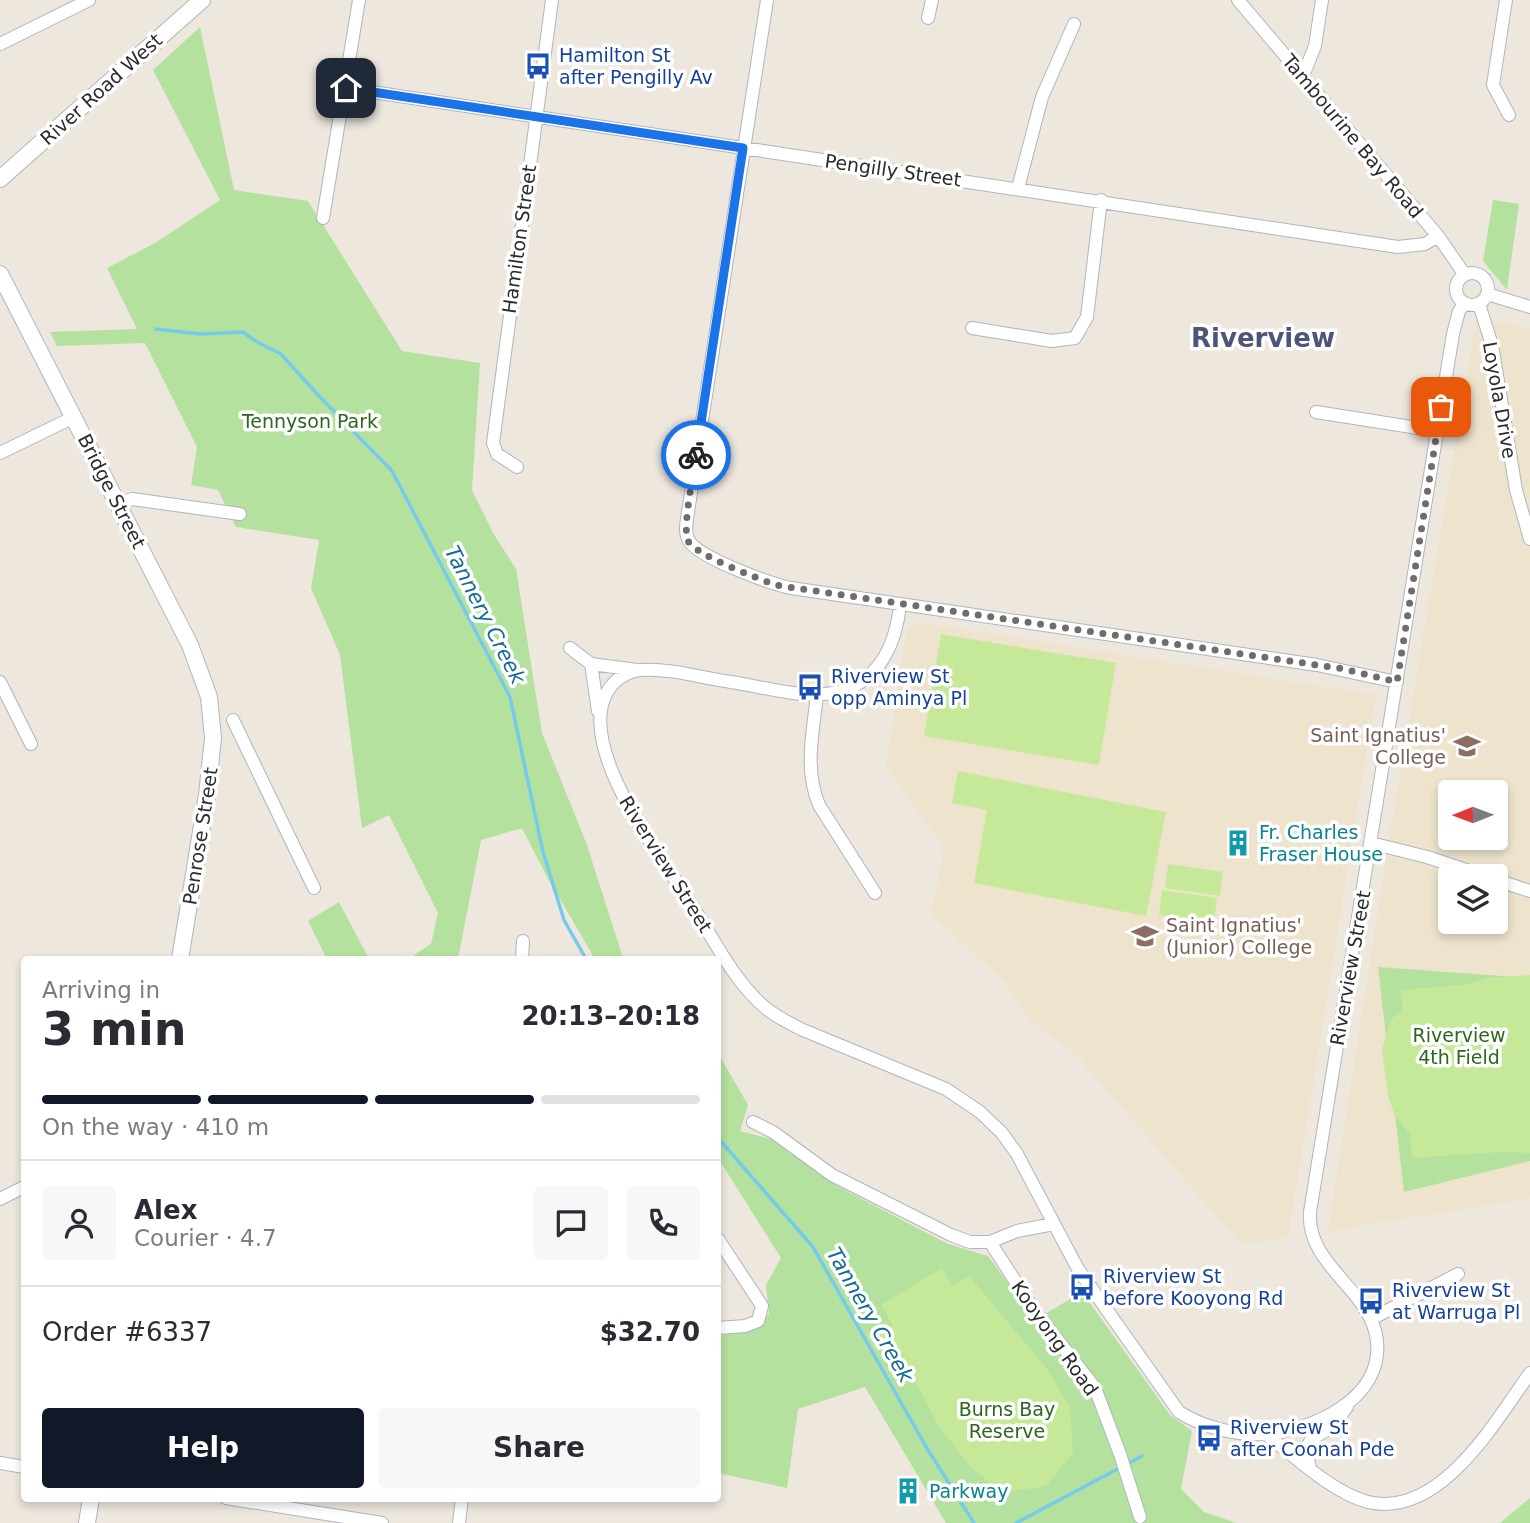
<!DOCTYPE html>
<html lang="en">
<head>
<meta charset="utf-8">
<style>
  :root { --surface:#fff; --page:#f7f7f7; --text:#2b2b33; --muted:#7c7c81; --line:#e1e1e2; --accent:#111827 }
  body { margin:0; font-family:"DejaVu Sans",sans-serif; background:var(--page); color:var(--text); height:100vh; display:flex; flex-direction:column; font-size:26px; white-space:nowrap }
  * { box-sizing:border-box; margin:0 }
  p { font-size:23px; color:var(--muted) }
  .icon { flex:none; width:38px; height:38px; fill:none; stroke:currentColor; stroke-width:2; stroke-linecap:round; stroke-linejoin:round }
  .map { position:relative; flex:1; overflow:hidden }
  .side { position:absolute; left:21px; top:956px; width:700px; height:546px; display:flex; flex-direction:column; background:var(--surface); border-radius:7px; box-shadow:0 4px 10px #0003 }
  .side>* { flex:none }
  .needle { width:46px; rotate:269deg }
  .fabs { position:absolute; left:1438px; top:780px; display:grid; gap:14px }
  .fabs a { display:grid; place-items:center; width:70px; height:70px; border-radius:7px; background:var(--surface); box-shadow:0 4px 10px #0003; font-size:35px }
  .pin { position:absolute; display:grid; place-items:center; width:60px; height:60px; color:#fff; margin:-30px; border-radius:14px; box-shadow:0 4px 10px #0006 }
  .courier { position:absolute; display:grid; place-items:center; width:70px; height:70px; margin:-35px; border:5px solid #1a73e8; border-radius:50%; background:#fff; color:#222; box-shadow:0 2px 9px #0007 }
  .head em { font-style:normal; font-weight:700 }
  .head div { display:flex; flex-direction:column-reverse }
  .head { display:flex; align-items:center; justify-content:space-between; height:119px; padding:0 21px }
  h1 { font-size:46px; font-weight:700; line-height:52px }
  .bar { display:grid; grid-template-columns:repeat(4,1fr); gap:10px 7px; align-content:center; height:84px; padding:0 21px }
  .bar i { height:9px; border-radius:5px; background:var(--line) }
  .bar .on { background:var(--accent) }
  .bar p { grid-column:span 4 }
  .line { display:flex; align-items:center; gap:18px; padding:0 21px; border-top:2px solid var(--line) }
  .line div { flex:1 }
  .round { display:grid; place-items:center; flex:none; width:74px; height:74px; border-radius:7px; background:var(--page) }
  .action { display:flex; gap:14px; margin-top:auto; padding:14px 21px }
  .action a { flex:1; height:80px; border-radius:7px; background:var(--accent); color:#fff; font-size:28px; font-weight:700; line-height:80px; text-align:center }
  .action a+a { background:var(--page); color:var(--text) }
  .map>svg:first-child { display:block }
</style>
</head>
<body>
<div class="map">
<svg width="1530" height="1523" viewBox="0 0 1530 1523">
  <rect width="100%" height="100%" fill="#ede7de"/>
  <path fill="#eee4ce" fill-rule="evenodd" d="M1476,319L1530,328V1198L1328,1231L1387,852ZM1451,793H1496V838H1451ZM1451,877H1496V922H1451Z
    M917,622L1376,695L1288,1238L1241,1244L1077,1056L1031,1021L1003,980L931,914L944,847L886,767L907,629Z"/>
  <path fill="#b4e19d" d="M200,27L234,190L308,201L402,351L480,363L472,490L493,533L516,569L542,733L587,845L622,955L627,959H595L547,877L522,828L481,840L458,959H408L431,944L438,913L389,815L362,828L340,655L311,588L319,540L236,527L218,490L191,485L197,447L145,343L57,346L50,332L137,329L107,268L155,243L220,200L153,70Z
    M1493,200L1519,204L1507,290L1483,261Z
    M339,902L369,959H327L308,921Z
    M1378,967L1530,978V1161L1404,1192Z
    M718,1053L748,1105L740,1131L771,1139L839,1187L948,1244L988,1256L1035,1320L1082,1292L1170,1415L1192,1431L1181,1489L1204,1512L1236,1523H946L865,1387L798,1409L787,1488L718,1473V1336L752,1330L769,1314L766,1285L781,1258L718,1158Z
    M1530,1498V1523H1500Z"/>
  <path fill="#c6e899" d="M941,634L1116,663L1099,765L924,736Z
    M958,771L1166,812L1146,916L974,883L987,810L952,803Z
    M1168,864L1223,872L1220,896L1165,888Z
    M1162,890L1217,898L1214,923L1159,915Z
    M1530,975V1153L1502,1152L1412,1158L1410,1134L1395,1116L1388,1096L1382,1050L1391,1019L1402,1012L1401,990L1463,985L1487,978Z
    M942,1268L953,1286L969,1276L1044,1365L1070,1407L1073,1453L1046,1486L1000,1493L996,1490L994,1492L990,1484L968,1464L938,1425L894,1340L877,1351L866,1335L886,1322L890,1327L893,1325L881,1305Z"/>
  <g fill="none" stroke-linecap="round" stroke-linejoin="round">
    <path stroke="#75cbeb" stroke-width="3.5" d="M156,329L200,334L243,332L257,342L281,354L318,395L392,471L510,697L543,852L564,920L586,959
      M718,1138L813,1247L925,1445L974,1523
      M1016,1523L1142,1456"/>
    <g stroke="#b1b4be" stroke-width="14">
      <path id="street" d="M767,0L688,512C687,521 684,531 688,539C695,557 772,584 791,588L1317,665L1397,682
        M1238,0L1438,236L1465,275
        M1506,0L1493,85L1509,115
        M928,18L932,0
        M0,44L89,0
        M1303,76L1315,46L1322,0
        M346,88C697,143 1048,192 1398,247L1425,244L1438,236
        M1018,188L1042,97L1074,24
        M323,218L359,0
        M1456 289a16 16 0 1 1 32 0a16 16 0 1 1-32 0Z
        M1487,294L1530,307
        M1479,304L1492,345L1516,490L1530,539
        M972,328L1052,341L1075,338L1087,317L1101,200
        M1316,412L1437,431
        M0,453L74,417
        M517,467L497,454L493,443L552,0
        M118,504L132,499L240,514
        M900,605C896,642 881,679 841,691C806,701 766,687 731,682C702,678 670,668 641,670C627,671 614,680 607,692C576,748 660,855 690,902C712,936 735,984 767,1009C778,1018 791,1024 803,1030L946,1089L980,1112L1002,1133L1017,1154L1078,1269L1179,1412C1203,1427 1236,1436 1266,1434C1313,1430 1383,1399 1377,1341C1372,1290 1306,1266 1310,1212L1453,334L1459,311L1465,303
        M570,648L591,664
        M0,682L31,744
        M817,695C813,732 804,769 819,805L875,893
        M598,711L591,664L637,670
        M233,720L314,888
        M1371,843L1427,857L1487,877
        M1496,880L1530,891
        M522,959L523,941
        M753,1122L773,1132L832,1175L951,1235L970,1242H990L1017,1231L1054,1224
        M0,1199L24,1187
        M718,1239L762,1306L758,1321L745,1326L718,1328
        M990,1242L1032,1307L1095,1388L1120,1454L1140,1517
        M1371,1319L1458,1274
        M1266,1434C1294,1456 1333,1493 1368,1502C1440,1519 1495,1422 1530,1373
        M0,1463L24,1467
        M1310,1468C1300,1433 1318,1441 1337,1421C1341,1417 1343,1411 1347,1407
        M226,1498L382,1523
        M459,1523L462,1498"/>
    </g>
    <g stroke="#b1b4be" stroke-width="18">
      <path id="secondary" d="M0,179L202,0
        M0,274L190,645L209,697L213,738L207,795L180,959
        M87,1523L91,1498"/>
    </g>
    <use href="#street" stroke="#fff" stroke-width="12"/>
    <use href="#secondary" stroke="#fff" stroke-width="16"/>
  </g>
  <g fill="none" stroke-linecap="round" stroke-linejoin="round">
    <path stroke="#6f6d6a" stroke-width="7" stroke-dasharray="0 12.6" d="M696,455C694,471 682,528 688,541C695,555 758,578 775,585L1344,669L1397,682L1441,407"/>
    <path stroke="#1a73e8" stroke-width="9" d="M346,88L743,148L696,455"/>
  </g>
  <defs>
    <g id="bus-bare" transform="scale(2.1)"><path d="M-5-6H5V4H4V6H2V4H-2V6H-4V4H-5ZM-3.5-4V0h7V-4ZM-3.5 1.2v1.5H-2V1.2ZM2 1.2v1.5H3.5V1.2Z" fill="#1a4fb4" stroke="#fff" stroke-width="2.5" paint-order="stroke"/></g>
    <g id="school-bare" transform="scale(2.1)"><path d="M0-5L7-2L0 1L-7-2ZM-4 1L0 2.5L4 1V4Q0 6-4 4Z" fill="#8d6e63" stroke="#fff" stroke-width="2.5" paint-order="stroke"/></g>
    <g id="building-bare" transform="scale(2.1)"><path d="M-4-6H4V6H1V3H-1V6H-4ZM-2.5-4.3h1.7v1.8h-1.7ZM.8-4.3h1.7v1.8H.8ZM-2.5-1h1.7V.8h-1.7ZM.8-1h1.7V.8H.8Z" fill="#0f9aa8" stroke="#fff" stroke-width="2.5" paint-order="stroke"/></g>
  </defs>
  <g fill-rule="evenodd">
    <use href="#bus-bare" x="538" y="66"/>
    <use href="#bus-bare" x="810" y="687"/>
    <use href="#school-bare" x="1467" y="746"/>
    <use href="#building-bare" x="1238" y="843"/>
    <use href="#school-bare" x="1145" y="936"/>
    <use href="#bus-bare" x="1082" y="1287"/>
    <use href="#bus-bare" x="1371" y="1301"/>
    <use href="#bus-bare" x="1209" y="1438"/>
    <use href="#building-bare" x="908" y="1491"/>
  </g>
  <g text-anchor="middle" stroke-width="7" stroke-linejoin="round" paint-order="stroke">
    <g font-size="19" fill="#164399" stroke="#fff" text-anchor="start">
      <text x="559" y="62">Hamilton St<tspan x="559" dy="22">after Pengilly Av</tspan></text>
      <text x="831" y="683">Riverview St<tspan x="831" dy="22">opp Aminya Pl</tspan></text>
      <text x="1103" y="1283">Riverview St<tspan x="1103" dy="22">before Kooyong Rd</tspan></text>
      <text x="1392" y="1297">Riverview St<tspan x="1392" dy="22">at Warruga Pl</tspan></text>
      <text x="1230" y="1434">Riverview St<tspan x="1230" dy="22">after Coonah Pde</tspan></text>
    </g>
    <g font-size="19" fill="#2b2b2b" stroke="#fff">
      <text transform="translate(101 89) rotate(-42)" y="7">River Road West</text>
      <text transform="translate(1353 136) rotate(50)" y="7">Tambourine Bay Road</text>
      <text transform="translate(893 170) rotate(8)" y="7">Pengilly Street</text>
      <text transform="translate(519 239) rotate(-82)" y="7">Hamilton Street</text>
      <text transform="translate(1500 400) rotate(80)" y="7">Loyola Drive</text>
      <text transform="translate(112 491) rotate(63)" y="7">Bridge Street</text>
      <text transform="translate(200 836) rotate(-81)" y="7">Penrose Street</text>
      <text transform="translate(666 864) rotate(58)" y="7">Riverview Street</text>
      <text transform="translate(1350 968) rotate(-80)" y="7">Riverview Street</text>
      <text transform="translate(1055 1338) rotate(55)" y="7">Kooyong Road</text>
    </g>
    <g font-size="19" fill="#2c671d" stroke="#fff">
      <text x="310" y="428">Tennyson Park</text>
      <text x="1459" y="1042">Riverview<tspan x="1459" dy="22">4th Field</tspan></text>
      <text x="1007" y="1416">Burns Bay<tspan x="1007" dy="22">Reserve</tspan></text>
    </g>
    <g font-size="19" fill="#785e54" stroke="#fff" text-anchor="end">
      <text x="1446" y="742">Saint Ignatius'<tspan x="1446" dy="22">College</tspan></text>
      <text x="1166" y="932" text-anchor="start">Saint Ignatius'<tspan x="1166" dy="22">(Junior) College</tspan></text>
    </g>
    <g font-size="19" fill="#0d838f" stroke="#fff" text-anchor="start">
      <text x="1259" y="839">Fr. Charles<tspan x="1259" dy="22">Fraser House</tspan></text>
      <text x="929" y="1498">Parkway</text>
    </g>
    <g font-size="21" font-style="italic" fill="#126a99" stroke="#fff">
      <text transform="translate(485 615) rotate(63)" y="7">Tannery Creek</text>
      <text transform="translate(870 1315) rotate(60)" y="7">Tannery Creek</text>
    </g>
    <g font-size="26" font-weight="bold" fill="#4d557b" stroke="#fff">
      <text x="1263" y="347">Riverview</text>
    </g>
  </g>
</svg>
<div class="fabs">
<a><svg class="needle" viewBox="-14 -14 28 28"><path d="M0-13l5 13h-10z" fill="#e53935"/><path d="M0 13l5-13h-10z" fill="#7c7c81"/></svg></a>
<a><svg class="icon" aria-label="layers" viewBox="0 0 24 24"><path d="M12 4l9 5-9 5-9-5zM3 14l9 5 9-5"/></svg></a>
</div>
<div class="pin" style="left:1441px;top:407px;background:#ea580c"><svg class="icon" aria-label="bag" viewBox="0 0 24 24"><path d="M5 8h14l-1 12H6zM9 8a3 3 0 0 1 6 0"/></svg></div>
<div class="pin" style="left:346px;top:88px;background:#1f2937"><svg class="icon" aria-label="home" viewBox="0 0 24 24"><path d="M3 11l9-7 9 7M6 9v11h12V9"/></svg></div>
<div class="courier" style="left:696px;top:455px"><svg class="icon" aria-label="bike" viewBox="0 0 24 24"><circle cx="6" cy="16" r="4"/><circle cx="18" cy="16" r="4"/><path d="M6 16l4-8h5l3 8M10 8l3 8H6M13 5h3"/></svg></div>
<section class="side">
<div class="head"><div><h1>3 min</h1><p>Arriving in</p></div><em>20:13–20:18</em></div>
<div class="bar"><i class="on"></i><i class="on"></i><i class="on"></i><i></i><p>On the way · 410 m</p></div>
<div class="line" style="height:126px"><a class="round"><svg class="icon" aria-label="person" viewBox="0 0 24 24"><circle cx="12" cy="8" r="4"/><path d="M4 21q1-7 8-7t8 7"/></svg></a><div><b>Alex</b><p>Courier · 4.7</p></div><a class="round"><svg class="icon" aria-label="chat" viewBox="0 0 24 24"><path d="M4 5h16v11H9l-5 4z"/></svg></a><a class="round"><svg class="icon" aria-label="phone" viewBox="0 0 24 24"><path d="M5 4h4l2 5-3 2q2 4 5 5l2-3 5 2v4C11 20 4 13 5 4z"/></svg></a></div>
<div class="line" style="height:91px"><div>Order #6337</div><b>$32.70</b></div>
<div class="action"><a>Help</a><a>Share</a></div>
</section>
</div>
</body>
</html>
